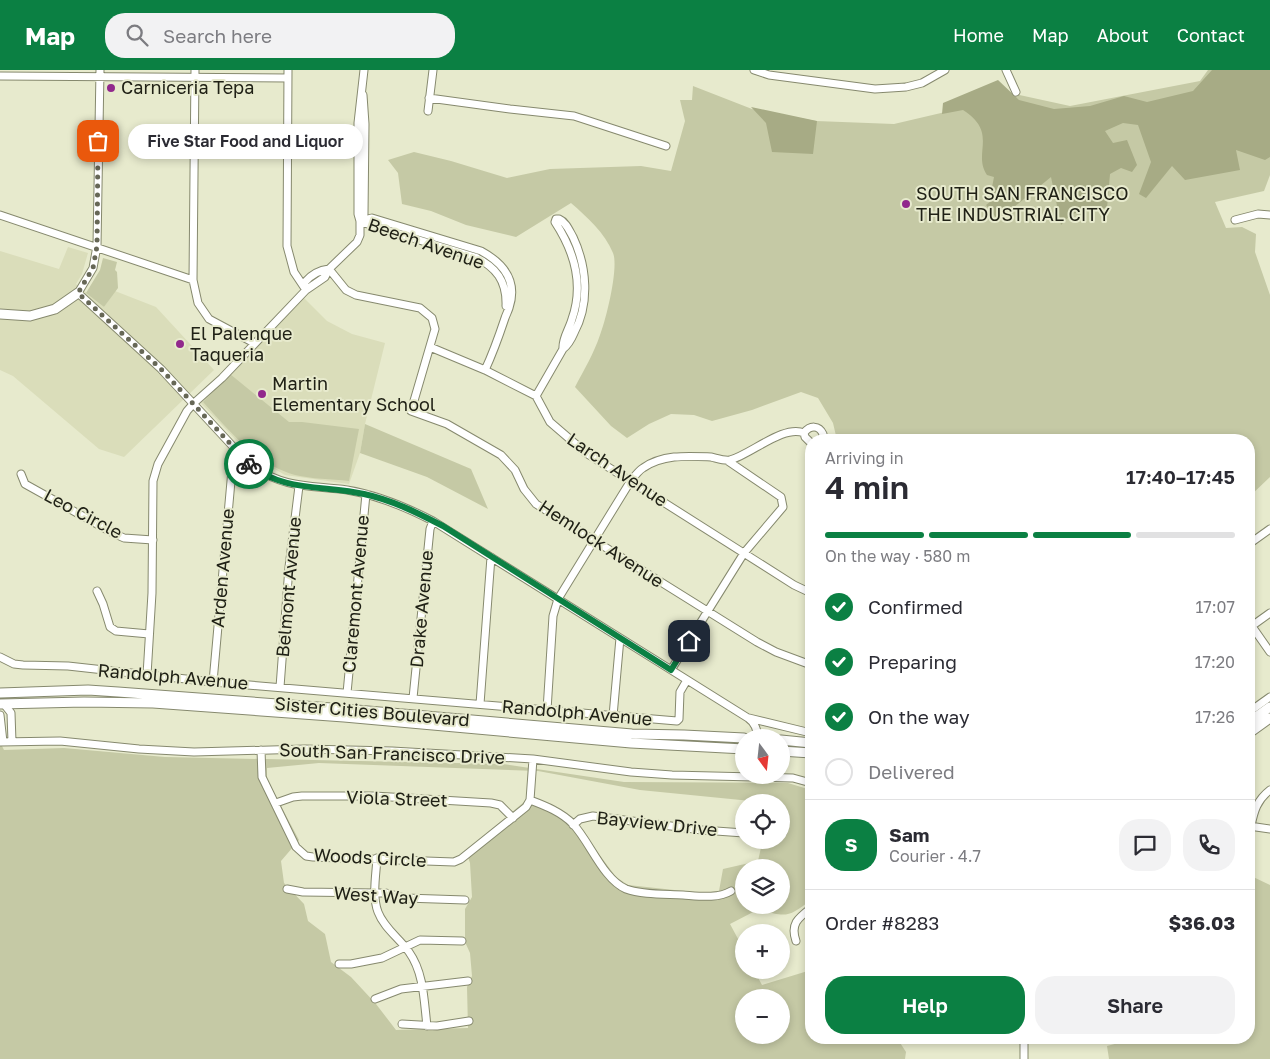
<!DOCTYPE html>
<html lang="en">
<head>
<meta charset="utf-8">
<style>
  :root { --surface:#fff; --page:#f2f2f3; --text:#2b2b33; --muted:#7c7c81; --line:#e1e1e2; --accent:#0b8043 }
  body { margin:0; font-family:"Golos Text",sans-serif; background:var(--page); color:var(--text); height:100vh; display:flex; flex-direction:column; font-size:19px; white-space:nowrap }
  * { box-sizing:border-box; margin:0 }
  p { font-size:16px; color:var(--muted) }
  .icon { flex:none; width:28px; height:28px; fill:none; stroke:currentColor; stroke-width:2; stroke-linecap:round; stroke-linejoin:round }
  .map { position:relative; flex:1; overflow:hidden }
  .details { position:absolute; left:805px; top:364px; width:450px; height:610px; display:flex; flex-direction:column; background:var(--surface); border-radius:20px; box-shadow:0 2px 8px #0003 }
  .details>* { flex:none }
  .needle { width:32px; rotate:165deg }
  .buttons { position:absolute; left:735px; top:659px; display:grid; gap:10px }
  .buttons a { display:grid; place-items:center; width:55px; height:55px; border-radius:50%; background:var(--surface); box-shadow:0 2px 8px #0003; font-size:25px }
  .pin { position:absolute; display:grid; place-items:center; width:42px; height:42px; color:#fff; margin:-21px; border-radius:10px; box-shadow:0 2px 8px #0006 }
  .courier { position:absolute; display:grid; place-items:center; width:50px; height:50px; margin:-25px; border:4px solid #0b8043; border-radius:50%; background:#fff; color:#222; box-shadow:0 1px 6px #0007 }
  .bubble { position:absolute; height:35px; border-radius:18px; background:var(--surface); box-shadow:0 2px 8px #0003; font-size:16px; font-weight:600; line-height:35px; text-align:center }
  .overview em { font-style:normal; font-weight:600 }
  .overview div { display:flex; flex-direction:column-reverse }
  .overview { display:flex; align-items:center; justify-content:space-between; height:85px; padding:0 20px }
  h1 { font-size:32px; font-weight:600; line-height:38px }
  .bar { display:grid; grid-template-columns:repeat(4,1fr); gap:8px 5px; align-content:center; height:60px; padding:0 20px }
  .bar i { height:6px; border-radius:4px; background:var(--line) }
  .bar .selected { background:var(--accent) }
  .bar p { grid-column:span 4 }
  .line { display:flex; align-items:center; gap:12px; padding:0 20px; border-top:1px solid var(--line) }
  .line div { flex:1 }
  .round { display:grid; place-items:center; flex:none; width:52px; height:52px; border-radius:20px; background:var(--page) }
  ol { padding:0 20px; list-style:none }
  li { display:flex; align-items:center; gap:15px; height:55px }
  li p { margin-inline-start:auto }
  li .icon { padding:5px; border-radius:50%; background:var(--accent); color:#fff; stroke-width:4 }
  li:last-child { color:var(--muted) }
  li i { width:28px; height:28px; border:2px solid var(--line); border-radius:50% }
  .button { display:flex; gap:10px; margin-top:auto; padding:10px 20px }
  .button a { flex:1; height:58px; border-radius:20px; background:var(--accent); color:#fff; font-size:20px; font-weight:600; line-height:58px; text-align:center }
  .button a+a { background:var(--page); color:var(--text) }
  header { display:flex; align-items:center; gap:30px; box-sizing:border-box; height:70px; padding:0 25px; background:var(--accent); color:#fff }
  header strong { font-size:24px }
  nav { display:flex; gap:28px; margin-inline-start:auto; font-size:18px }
  .search { width:350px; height:45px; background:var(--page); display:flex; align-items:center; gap:12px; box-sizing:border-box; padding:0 18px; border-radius:20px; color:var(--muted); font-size:19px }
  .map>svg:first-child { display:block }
</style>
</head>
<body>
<header>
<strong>Map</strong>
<div class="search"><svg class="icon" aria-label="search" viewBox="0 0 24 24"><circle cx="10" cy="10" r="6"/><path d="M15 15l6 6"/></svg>Search here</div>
<nav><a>Home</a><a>Map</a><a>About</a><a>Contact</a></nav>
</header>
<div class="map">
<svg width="1270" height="989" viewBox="0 0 1270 989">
  <rect width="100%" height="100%" fill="#e7eacd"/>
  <path fill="#daddba" d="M68,177L88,183L82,204L76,214L104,237L115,221L156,237L214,300L124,387L99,379L13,306L0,300V181L59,199Z
    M304,228L327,251L352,264L385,273L365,354L360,383L349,414L285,405L261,391L236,370L201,333Z"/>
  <path fill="#c5c9a5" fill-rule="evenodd" d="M1208,0H1270V105L1264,121L1215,132L1226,158L1242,157L1256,164L1255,182L1270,225V407L1249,427V370H837L833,353L818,328L801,322L752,340L712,351L694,345L671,344L649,354L627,368L611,356L575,317C584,300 594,283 600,265C606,250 619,197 613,183C605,163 587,147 571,133L516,167L466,155L431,141L402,134L398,103L388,90L414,82L451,91L507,108L550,99L641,96L671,101L685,51L680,30H692L693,16L752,39L816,51L894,54L941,43L1006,22L1070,36L1200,11Z
    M103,188L117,192L115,200L117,202L118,218L104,237L86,223L100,200Z
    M230,304L289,352H302L359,359L349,411C331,409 312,409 295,405C255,394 230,361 203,332Z
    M365,354L471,399L488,439L427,407L360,383Z
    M0,672L4,680L64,678L165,687L503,694L624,712L788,713L811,720V830C789,847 786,848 759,839L730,854L744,880V900H754L762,915L811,900V968H897L906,982L905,989H0ZM319,693L538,701L640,720L761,732H781L783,735L781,770H771L762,773L758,791L723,799L719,821L702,823L628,815L616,807L581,760L565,742L538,731L524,732L466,781L470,793L472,827L465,839V872L470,883L472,906L467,917L468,958L396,960L376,934L351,907L331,892L325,864L308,851L304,834L284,813L281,791L299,770L267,710V698ZM744,798H781V835H744ZM744,928H781V965H744Z
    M1249,805L1270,815V989H1109L1107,976L1137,968H1249Z"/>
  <path fill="#a7ab85" d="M1212,0H1270V87L1265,90L1236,80L1240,100L1185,110L1172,96L1146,128L1139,124L1151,92L1138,55L1123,53L1105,61L1113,73L1127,70L1137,95L1132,102L1121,98L1110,104L1107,138L1071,144L1061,155L1051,107L998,150L986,135L995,128L992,117L994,107L987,105C972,83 999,63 963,40L942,44L943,33L998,10L1019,30L1054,39L1090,36L1124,26L1147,32L1193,21Z
    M751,37L817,51L813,84L772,82L766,53Z"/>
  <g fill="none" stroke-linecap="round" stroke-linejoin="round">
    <g stroke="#86896e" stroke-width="9">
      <path id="minor" d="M100,0L97,176L93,198L78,223L161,299L251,396C287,419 308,415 347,420C377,425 406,437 433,451L748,648C755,653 757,659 758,668
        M195,0L193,210L198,233L209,249L254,273
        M288,0L287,176L294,202L306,220
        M754,0L769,5L875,19L906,17L922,13L945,0
        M1006,0L1016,22
        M0,6L288,8
        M429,28L510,39L574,46L666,76
        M428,41L433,0
        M0,145L193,210
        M1235,150L1258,144L1270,145
        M360,151L372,148L481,181C503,193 518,211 509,238C508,241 506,245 505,248C499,266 493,283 485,300
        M360,151L373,156L475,187C496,197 507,211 506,236
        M360,151L364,144L365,54L363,25
        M329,199L346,220L356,225L420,238L432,248L435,259L411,341L447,354L501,385L515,400L524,419L536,434L757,572L776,582L811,595
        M306,220L305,212C311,205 320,200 329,199
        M430,277L485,300L536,326L550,352L586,383L794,515L811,523
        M536,326L563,279C568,275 571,270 574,263C590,233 587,197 573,167C569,160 566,152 559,149H556L555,152C574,181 584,215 572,249C569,260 562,268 563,279
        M804,363C810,355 819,355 823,364L822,370
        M21,404L25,414L113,463L124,468L153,470
        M1249,474L1270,459
        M97,521L103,534L110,557L116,561L149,564
        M1249,552L1270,582
        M1249,558L1270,543
        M0,587L14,594L23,595L68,596L213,612L677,651L679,649L680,622L687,610
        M671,600L744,483L783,437L781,427L728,391
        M147,605L152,523L153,411L158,394L187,341L194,333L222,308L306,220L325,207L329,199L357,172L360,165V151L358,144V53L364,0
        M213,612L232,400L240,386
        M280,617L289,497L299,416
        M347,623L366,424
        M413,628L430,459L433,451
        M4,634L11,643L12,672
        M480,634L491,487
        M547,640L553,546L558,529L630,412C634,407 638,401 643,398C663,384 688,386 711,387C716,388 724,391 730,390C750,385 784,354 804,363L805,367L811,373
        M1249,642L1270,627
        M0,645L3,672
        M613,646L620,568
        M749,648L811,663
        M0,672L60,671L139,679L194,682L305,679L392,681L533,689L631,702L672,705L793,708L811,713
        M261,680L262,707L296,777L306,786L313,787L454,792L461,789L526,737L530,730L533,689
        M530,730C546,736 561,742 573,754C590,772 603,809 626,819C642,825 665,824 683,825C698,826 718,829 731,821
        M276,733L293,727L302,726H374L491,733L500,735L513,748
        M573,755L580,749L593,746L702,760L744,763
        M1249,756L1270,759
        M1251,756C1254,741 1257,730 1270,720
        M781,762H783
        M377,788C376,805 372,826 378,842C384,858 399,868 409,882C424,903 424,931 427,956
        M287,819L303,822L376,823H386L405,828L465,830
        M796,871C790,854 798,848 811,838
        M339,894H351L382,888L420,870L462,871
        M375,929L401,919L468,911
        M402,954L437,956L469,951
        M1024,989V968"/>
    </g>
    <g stroke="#86896e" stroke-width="11">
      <path id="major" d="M0,244L30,246L55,239L78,223
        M0,623L88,620L118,622L345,639L632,664L684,665L744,668
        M0,634L84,632L153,633L344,647L631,673L744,679
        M1249,652L1270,637
        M1249,663L1270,648
        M781,670L811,673
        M781,681L811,683"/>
    </g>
    <use href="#minor" stroke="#fff" stroke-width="7"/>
    <use href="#major" stroke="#fff" stroke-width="9"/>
  </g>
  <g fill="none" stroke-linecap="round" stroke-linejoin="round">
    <path stroke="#666756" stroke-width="5" stroke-dasharray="0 9" d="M98,71L97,176L93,198L78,223L161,299L249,394"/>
    <path stroke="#0b8043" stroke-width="6" d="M249,394C282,422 325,415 364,424C392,430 418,443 443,456L671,600L689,571"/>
  </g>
  <g fill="#91288c" stroke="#e7eacd" stroke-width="2">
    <circle cx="111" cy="18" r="5"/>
    <circle cx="906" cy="134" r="5"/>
    <circle cx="180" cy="274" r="5"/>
    <circle cx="262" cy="324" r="5"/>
  </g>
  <g text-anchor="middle" stroke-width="4" stroke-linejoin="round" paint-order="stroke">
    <g font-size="18" fill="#202116" stroke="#e7eacd" text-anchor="start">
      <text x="121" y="24">Carniceria Tepa</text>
      <text x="916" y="130">SOUTH SAN FRANCISCO<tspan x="916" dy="21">THE INDUSTRIAL CITY</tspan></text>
      <text x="190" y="270">El Palenque<tspan x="190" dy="21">Taqueria</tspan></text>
      <text x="272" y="320">Martin<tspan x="272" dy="21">Elementary School</tspan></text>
    </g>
    <g font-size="18" fill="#202116" stroke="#e7eacd">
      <text transform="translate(426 174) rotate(19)" y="6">Beech Avenue</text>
      <text transform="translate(617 400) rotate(34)" y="6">Larch Avenue</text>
      <text transform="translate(83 444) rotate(28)" y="6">Leo Circle</text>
      <text transform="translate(601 474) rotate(33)" y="6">Hemlock Avenue</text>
      <text transform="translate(223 498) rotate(-85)" y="6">Arden Avenue</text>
      <text transform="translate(289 517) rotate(-85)" y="6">Belmont Avenue</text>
      <text transform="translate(356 524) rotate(-85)" y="6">Claremont Avenue</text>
      <text transform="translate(422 539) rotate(-85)" y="6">Drake Avenue</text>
      <text transform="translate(173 607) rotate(5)" y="6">Randolph Avenue</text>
      <text transform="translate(372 642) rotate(5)" y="6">Sister Cities Boulevard</text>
      <text transform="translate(577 643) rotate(5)" y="6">Randolph Avenue</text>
      <text transform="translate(392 684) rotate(2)" y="6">South San Francisco Drive</text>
      <text transform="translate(397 729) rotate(2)" y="6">Viola Street</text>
      <text transform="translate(657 754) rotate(6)" y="6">Bayview Drive</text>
      <text transform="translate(370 788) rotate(3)" y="6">Woods Circle</text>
      <text transform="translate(376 826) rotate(4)" y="6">West Way</text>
    </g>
  </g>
</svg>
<div class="buttons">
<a><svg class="needle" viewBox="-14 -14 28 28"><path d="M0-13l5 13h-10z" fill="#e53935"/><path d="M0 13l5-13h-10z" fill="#7c7c81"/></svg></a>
<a><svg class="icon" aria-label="locate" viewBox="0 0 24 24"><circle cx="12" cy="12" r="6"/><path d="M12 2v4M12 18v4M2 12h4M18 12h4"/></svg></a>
<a><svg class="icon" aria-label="layers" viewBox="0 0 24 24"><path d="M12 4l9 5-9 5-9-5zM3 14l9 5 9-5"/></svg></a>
<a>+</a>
<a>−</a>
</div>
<div class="pin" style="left:98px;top:71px;background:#ea580c"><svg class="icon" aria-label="bag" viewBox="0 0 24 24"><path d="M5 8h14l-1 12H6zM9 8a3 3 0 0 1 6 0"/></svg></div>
<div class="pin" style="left:689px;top:571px;background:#1f2937"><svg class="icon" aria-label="home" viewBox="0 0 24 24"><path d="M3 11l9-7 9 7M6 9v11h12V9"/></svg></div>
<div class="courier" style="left:249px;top:394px"><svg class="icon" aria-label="bike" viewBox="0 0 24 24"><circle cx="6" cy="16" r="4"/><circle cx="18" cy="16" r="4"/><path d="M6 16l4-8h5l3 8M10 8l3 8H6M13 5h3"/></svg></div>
<div class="bubble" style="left:128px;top:54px;width:235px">Five Star Food and Liquor</div>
<section class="details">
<div class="overview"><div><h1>4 min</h1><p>Arriving in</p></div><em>17:40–17:45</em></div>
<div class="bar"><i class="selected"></i><i class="selected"></i><i class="selected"></i><i></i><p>On the way · 580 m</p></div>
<ol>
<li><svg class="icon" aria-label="check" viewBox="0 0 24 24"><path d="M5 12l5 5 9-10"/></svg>Confirmed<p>17:07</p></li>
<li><svg class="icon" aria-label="check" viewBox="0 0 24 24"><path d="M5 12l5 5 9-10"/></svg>Preparing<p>17:20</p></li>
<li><svg class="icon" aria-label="check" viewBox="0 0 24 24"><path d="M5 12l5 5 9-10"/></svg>On the way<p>17:26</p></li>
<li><i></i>Delivered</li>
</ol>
<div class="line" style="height:90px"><b class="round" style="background:var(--accent);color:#fff">S</b><div><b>Sam</b><p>Courier · 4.7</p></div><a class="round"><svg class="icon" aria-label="chat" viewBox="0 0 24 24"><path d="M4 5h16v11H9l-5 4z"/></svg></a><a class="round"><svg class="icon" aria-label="phone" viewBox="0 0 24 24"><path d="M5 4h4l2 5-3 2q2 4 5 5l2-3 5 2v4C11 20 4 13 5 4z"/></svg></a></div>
<div class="line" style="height:65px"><div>Order #8283</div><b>$36.03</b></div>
<div class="button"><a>Help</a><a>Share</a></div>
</section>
</div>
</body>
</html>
